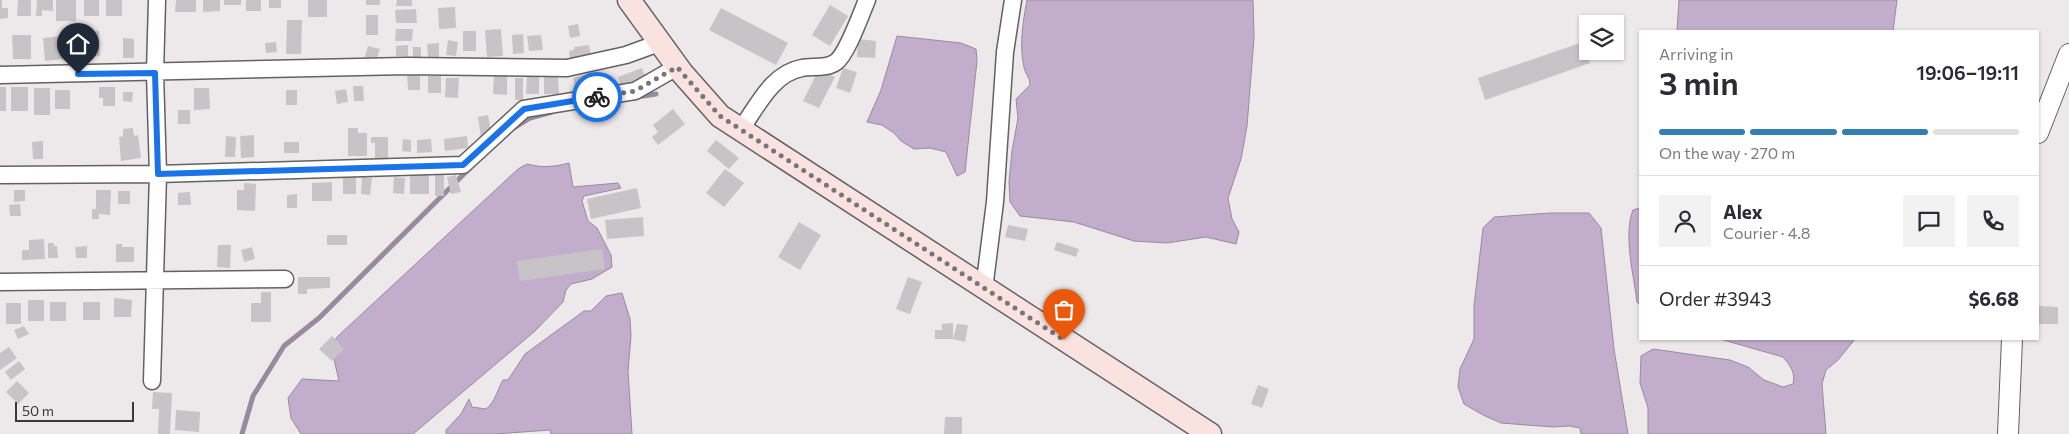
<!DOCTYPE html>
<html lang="en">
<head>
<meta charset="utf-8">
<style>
  :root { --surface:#fff; --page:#f2f2f3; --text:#2b2b33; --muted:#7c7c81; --line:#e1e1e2; --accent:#337fb2 }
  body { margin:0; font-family:Commissioner,sans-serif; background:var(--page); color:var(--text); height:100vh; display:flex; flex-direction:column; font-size:19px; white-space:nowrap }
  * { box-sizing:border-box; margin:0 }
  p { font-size:16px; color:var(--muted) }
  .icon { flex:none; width:28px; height:28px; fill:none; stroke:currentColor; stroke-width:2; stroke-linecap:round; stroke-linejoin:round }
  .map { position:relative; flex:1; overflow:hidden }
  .drawer { position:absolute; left:1639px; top:30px; width:400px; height:310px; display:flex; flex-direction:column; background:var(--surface); border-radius:0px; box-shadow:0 1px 4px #0004 }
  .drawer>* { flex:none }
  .fabs { position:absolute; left:1579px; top:15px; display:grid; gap:10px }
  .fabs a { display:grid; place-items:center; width:45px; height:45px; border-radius:0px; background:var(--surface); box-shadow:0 1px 4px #0004; font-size:25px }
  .scale { position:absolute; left:15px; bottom:12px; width:119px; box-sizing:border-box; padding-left:5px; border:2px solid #393737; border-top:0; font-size:14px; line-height:18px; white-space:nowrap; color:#393737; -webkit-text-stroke:4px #ede8e9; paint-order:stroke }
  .pin { position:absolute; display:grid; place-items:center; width:42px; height:42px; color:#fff; margin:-51px -21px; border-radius:50% 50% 50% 0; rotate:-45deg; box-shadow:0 0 5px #0007 }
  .pin .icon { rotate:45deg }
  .courier { position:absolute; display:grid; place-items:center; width:50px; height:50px; margin:-25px; border:4px solid #1a73e8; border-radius:50%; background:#fff; color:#222; box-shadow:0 1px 6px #0007 }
  .headline em { font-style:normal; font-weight:600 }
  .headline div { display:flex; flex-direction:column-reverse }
  .headline { display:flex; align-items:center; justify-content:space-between; height:85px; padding:0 20px }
  h1 { font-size:32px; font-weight:600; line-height:38px }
  .bar { display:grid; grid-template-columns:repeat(4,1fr); gap:8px 5px; align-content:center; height:60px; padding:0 20px }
  .bar i { height:6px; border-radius:4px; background:var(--line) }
  .bar .selected { background:var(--accent) }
  .bar p { grid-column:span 4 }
  .line { display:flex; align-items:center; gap:12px; padding:0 20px; border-top:1px solid var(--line) }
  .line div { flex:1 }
  .round { display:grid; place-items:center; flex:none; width:52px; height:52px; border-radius:0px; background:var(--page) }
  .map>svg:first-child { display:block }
</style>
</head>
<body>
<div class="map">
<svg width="2069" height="434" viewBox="0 0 2069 434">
  <rect width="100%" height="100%" fill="#ede8e9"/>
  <path fill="#c2aecc" stroke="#998a9f" d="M1027,0H1253L1254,38L1247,126L1241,159L1228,198L1232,219L1239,232L1236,244L1206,237L1167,243L1134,241L1074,222L1020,216L1010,202L1009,182L1012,151L1018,118L1016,99L1030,85C1030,77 1025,74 1024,67C1019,46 1023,21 1027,0Z
    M1679,0H1897L1893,31H1677Z
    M897,36L961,43L976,49L977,61L965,172L957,176L946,152L930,148L914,149L901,141L894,133L882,125L867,122L881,90Z
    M569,163L573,187L618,183L621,188L584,196L582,201L588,221L597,228L611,255L612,267L592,279L571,284L566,290L563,302L535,331L413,434H301L291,418L288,398L302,379L339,381L331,346L338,336L518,169L527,164C542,168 554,167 569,163Z
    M1640,208V305L1637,302C1634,276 1623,235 1633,210Z
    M1550,213H1589L1601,228L1614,349L1628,434H1581L1580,428L1569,426L1553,427L1501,423L1483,415L1464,404L1458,387L1460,369L1474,339V306L1483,228L1494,217Z
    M622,293L630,319L631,336L628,371L632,434H551L550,430L495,434H446V430L461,414L469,399L472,407L486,409C495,402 497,391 503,380H508L525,354L584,311H591L606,296Z
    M1720,339H1855L1838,360L1826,370L1822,384L1826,434H1648V408L1640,383L1641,356L1653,349L1730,360L1748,367L1764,380L1783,387L1793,384C1796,373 1790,365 1783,357Z"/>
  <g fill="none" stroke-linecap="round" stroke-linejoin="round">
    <path stroke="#998a9f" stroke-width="5" d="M637,97L656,94
      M514,128L530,118L552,112
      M242,434L253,396L284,346L319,318L469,169"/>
  </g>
  <path fill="#c8c3c6" d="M0,0H2V8H8V18L0,19Z
    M18,0H31V16H17Z
    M37,0H53V11L42,10V16H36Z
    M56,0H76V21H56Z
    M84,0H99V16H84Z
    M106,0H122V16H106Z
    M176,0H196V12H175Z
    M203,0H220V11L203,12Z
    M224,0H241V5H224Z
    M246,0H261V11H246Z
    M269,0H281V8H269Z
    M308,0H327V17H308Z
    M366,0H380V5H366Z
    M397,0H412V6H396Z
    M830,5L848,16L830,46L812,35Z
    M455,7L456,28L439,29L438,8Z
    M721,8L788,43L776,65L709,30Z
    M416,9L417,23H396L395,10Z
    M366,15H378V35H366Z
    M287,20H302L301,54H286Z
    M578,24L580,36L570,38L568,26Z
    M396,29H413L412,41H395Z
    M501,29L503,56L487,57L485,30Z
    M99,31L100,56H79L78,32Z
    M463,31H476V51H463Z
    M523,34L524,53L513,54L512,35Z
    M12,35H31V59H13Z
    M541,35L543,50L529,51L527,36Z
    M62,36L64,59L45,61L43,38Z
    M123,38L134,39V58H123Z
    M858,39L876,41L875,58L857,57Z
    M448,40L458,42L456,56L446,55Z
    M276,42L277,52L266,53L265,43Z
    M1583,42L1590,63L1485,100L1478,78Z
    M439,43V58H428L427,44Z
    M408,45V56H396V46Z
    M589,45L591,56L570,59L569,51L574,50V47Z
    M368,46L380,49L375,63L364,59Z
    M413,47H421V61H413Z
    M642,68L646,79L622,87L618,77Z
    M843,68L857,72L850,93L836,88Z
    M819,69L835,77L819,108L803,101Z
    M407,73H420V90H408Z
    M494,73H507V95L493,94Z
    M544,75H558L559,94H544Z
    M584,75L587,92L577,94L573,78Z
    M428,76H441V93H428Z
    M527,76H539V94H526Z
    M446,78H459L458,98L445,97Z
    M515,78H523V100H515Z
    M353,86H363L364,101H354Z
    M0,87H6V111H0Z
    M11,87H28V111H11Z
    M99,87H115V106H103V98H99Z
    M34,88H50V115H34Z
    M194,88H209L210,109L194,110Z
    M346,89L348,102L337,104L335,91Z
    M55,90H70V109H55Z
    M286,90H297V105H286Z
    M123,92H133L132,102L123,101Z
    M673,109L685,124L658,145L652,137L658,132L653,125Z
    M178,110H190V124H178Z
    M488,115L492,136L481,138L478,117Z
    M133,128L134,136L138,135L141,158L121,161L119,137L123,136V129Z
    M348,128H358V133H367V156H348Z
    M254,135V157L241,158L240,136Z
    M226,136L236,137L235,157H225Z
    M467,136L468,148L445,151L444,139Z
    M371,137H388V158H375V143H371Z
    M403,139L411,140V152L402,151Z
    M431,139L432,152L417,153V140Z
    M716,140L739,158L729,169L707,151Z
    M43,141V159H33L32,142Z
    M284,142H299V153H284Z
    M725,169L744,183L724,207L706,193Z
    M435,173H444V196H435Z
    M410,174H429V194H410Z
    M343,175L356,176V194H343Z
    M456,175L461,192L451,194L447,177Z
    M362,177L372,178L370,195L361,194Z
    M394,177L405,178L404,194L393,193Z
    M332,182V201H312V183Z
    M244,183L256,184L255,211L237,210V190H244Z
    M637,188L641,208L591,219L587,199Z
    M14,190H25V201L14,202Z
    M96,190H111L110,215L99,214V219H92V209H96Z
    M118,191H130V204H118Z
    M190,192L191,205H178V193Z
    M297,194V208H287V195Z
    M20,204L21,216H10L9,205Z
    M643,217L644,236L607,239L605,220Z
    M799,222L821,235L800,270L778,257Z
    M1008,225L1028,229L1025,241L1005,237Z
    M327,235H347V245H327Z
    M44,239L45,259L22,260V250H29V240Z
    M1057,242L1079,249L1076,257L1054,250Z
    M48,243H54V246H57L58,258H48Z
    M116,244H122V247H134V262H116Z
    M218,245H231L230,268L217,267Z
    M87,246V258H76L75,247Z
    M252,247L255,259L244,262L241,250Z
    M602,249L605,269L520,281L517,261Z
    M298,277H330V288L307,289V294H298Z
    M908,277L922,282L910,314L896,309Z
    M261,292H271V322H251V303H261Z
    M114,298L132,300L131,317H114Z
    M28,300H44V321H28Z
    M50,302H66V321H50Z
    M83,302H100V320H83Z
    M6,303H21V324H6Z
    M2038,306L2058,307V324H2038Z
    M953,323V339H935V330H942V324Z
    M957,324L968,325L965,342L953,339Z
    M24,326L29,334L18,339L14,330Z
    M332,336L344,349L332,361L319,349Z
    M9,347L17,358L0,370V353Z
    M19,361L25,369L11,380L5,372Z
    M17,381L29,393L18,404L6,392Z
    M1258,385L1269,389L1262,408L1251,404Z
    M153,392L172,393L170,434H158L159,409H152Z
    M176,410L200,412L199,432L175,430Z
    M945,417H962V434H944Z"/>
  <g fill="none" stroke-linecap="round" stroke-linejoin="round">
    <g stroke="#656162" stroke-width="19">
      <path id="minor" d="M0,75L406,66L567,68L626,55L659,43
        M741,129C757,107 772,73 802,68C812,66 827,69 836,62C847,54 861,14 867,0
        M0,175L158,174L463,165L524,109L635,91L677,67
        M0,282L285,279
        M984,289L995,202L1005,52L1013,0
        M152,381L158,174L155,73L157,0"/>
    </g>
    <g stroke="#656162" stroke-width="22">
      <path id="tertiary" d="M2038,133L2069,54
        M2008,434L2012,339"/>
    </g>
    <g stroke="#656162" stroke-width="25">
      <path id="secondary" d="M629,0L682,73L720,116L1210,434"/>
    </g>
    <use href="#minor" stroke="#fff" stroke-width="16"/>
    <use href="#tertiary" stroke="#fff" stroke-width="20"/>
    <use href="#secondary" stroke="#f9e2e0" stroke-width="22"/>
  </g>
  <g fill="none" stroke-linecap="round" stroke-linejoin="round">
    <path stroke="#787575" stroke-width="5" stroke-dasharray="0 9" d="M597,97L635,91L677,67L720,116L1064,340"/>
    <path stroke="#1a73e8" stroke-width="6" d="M78,74L155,73L158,174L463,165L524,109L597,97"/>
  </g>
</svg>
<div class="fabs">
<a><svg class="icon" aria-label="layers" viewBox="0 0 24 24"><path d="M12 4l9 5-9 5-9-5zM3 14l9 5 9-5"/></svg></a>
</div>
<div class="scale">50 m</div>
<div class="pin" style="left:1064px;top:340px;background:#ea580c"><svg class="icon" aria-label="bag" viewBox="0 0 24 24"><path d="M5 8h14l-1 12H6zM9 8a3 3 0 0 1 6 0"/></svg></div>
<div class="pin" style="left:78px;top:74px;background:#1f2937"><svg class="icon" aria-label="home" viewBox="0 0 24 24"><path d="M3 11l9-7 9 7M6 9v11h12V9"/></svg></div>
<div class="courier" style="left:597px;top:97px"><svg class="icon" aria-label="bike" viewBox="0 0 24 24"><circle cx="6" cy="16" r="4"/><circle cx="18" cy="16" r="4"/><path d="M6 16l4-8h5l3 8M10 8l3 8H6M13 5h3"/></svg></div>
<section class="drawer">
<div class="headline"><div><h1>3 min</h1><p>Arriving in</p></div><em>19:06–19:11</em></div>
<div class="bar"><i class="selected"></i><i class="selected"></i><i class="selected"></i><i></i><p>On the way · 270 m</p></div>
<div class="line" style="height:90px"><a class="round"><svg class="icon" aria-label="person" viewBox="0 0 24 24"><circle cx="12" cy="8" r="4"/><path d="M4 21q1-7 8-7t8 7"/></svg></a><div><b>Alex</b><p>Courier · 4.8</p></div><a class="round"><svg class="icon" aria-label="chat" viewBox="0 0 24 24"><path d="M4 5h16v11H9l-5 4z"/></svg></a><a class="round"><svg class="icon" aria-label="phone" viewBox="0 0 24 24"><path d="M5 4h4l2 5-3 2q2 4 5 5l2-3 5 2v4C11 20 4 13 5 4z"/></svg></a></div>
<div class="line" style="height:65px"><div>Order #3943</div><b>$6.68</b></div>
</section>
</div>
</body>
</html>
